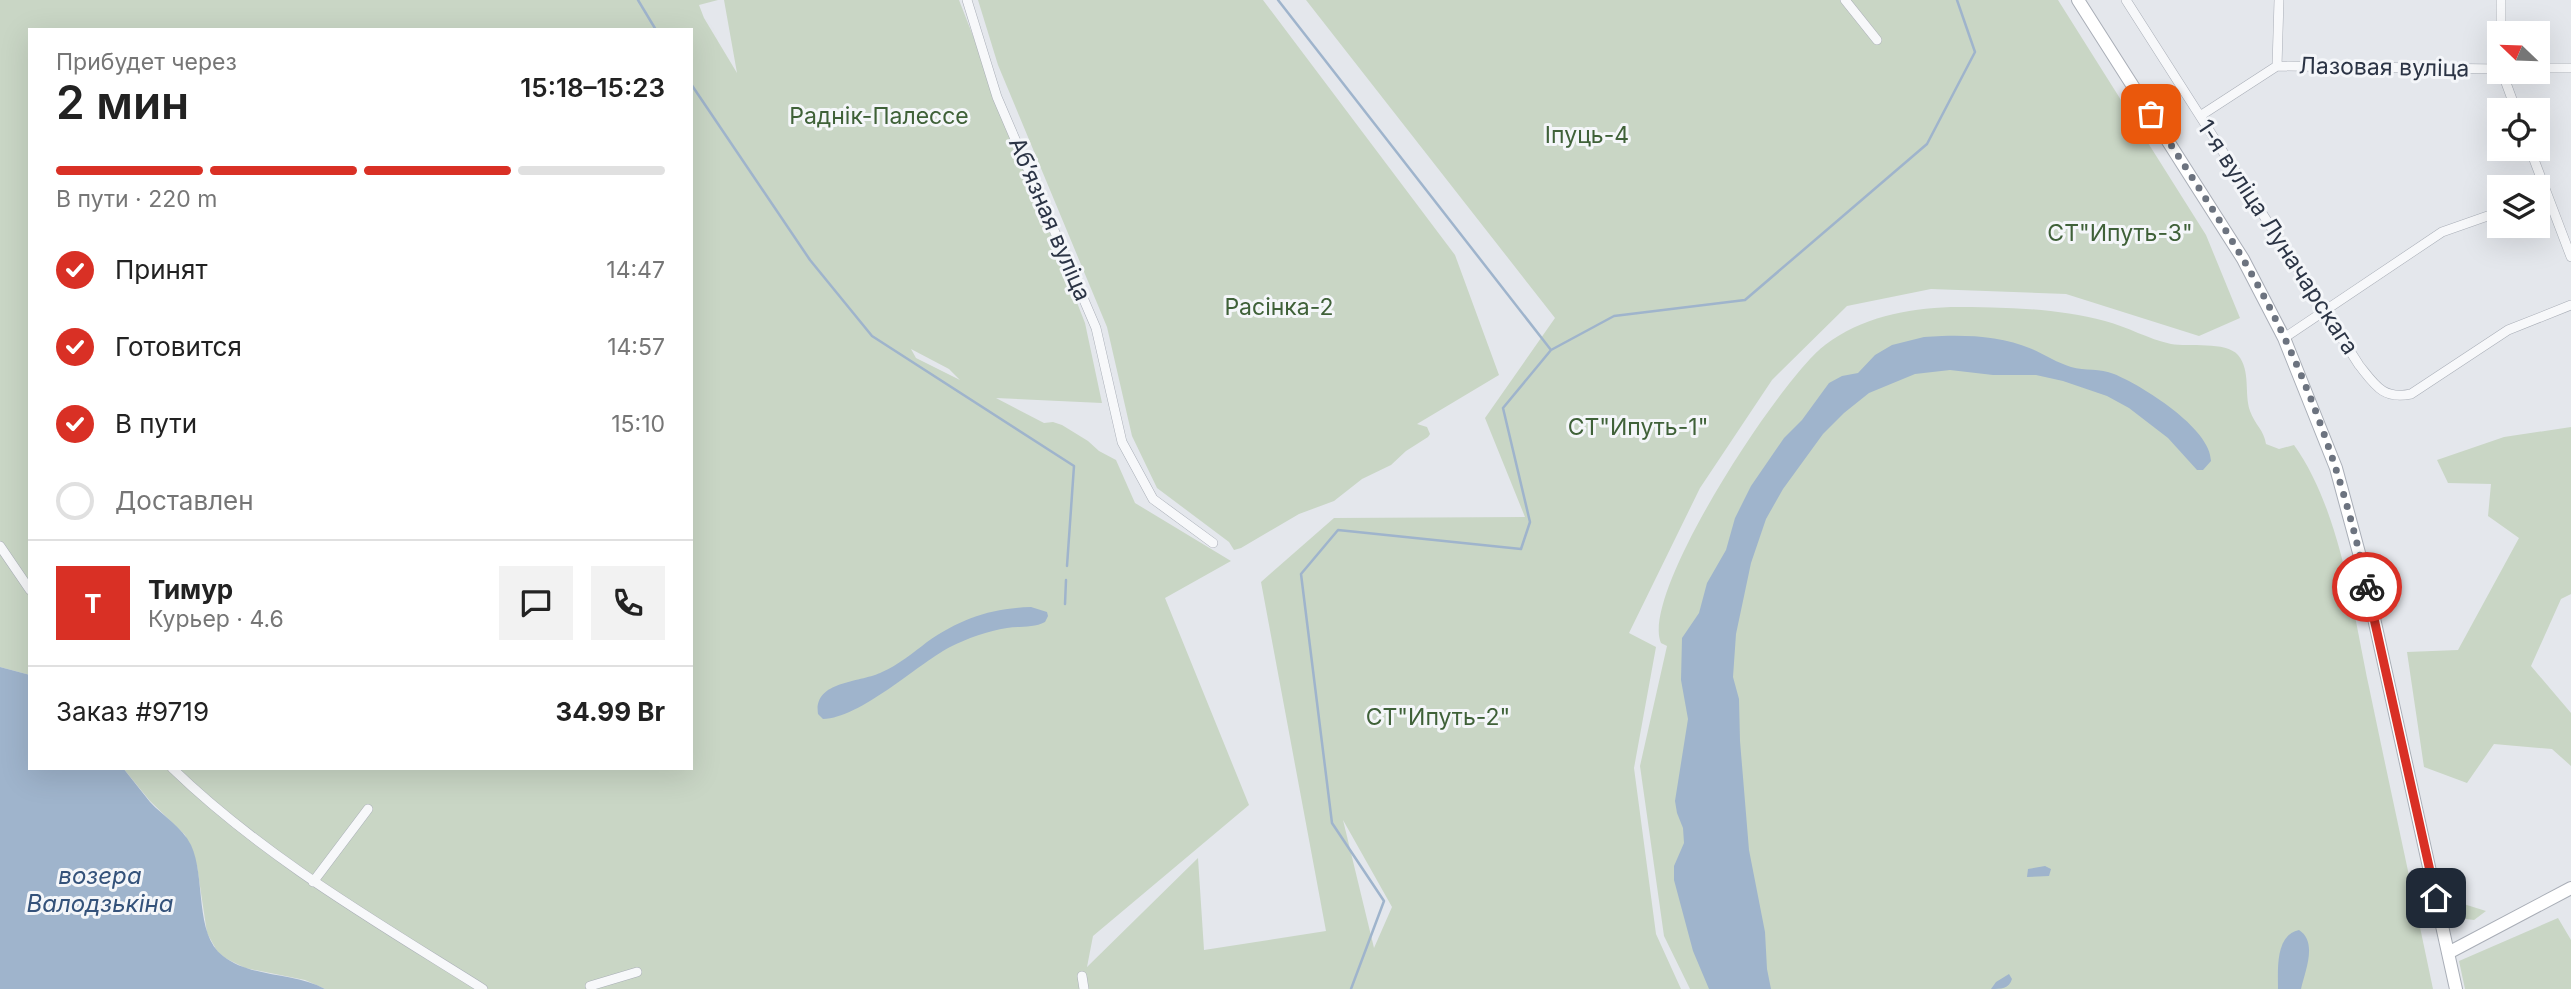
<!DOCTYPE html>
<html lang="ru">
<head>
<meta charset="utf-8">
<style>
  :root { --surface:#fff; --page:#f2f2f2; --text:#222; --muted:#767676; --line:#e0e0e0; --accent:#d93025 }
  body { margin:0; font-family:Inter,sans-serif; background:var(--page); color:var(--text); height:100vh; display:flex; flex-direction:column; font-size:26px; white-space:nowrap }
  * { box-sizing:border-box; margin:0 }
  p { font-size:23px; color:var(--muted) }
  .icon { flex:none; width:38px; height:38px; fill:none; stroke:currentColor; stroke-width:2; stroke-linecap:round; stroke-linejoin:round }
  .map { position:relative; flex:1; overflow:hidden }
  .sheet { position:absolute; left:28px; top:28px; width:665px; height:742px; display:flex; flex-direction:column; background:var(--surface); border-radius:0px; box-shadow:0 7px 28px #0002 }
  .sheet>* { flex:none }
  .needle { width:46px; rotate:293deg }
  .buttons { position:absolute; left:2487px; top:21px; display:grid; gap:14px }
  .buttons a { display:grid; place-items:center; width:63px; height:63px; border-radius:0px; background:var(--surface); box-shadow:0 7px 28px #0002; font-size:35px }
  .pin { position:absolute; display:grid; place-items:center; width:60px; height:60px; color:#fff; margin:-30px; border-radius:14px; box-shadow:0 4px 10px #0006 }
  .courier { position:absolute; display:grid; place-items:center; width:70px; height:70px; margin:-35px; border:5px solid #d93025; border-radius:50%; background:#fff; color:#222; box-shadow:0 2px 9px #0007 }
  .overview em { font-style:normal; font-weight:600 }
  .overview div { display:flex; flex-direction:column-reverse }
  .overview { display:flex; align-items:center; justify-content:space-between; height:119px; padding:0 28px }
  h1 { font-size:46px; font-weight:600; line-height:52px }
  .bar { display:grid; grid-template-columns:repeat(4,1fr); gap:10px 7px; align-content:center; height:84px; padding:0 28px }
  .bar i { height:9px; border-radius:5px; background:var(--line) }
  .bar .current { background:var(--accent) }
  .bar p { grid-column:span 4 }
  .line { display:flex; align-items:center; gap:18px; padding:0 28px; border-top:2px solid var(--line) }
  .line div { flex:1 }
  .round { display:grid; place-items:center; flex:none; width:74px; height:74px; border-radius:0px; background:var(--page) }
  ol { padding:0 28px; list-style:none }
  li { display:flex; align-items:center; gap:21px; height:77px }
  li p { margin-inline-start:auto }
  li .icon { padding:7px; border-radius:50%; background:var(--accent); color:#fff; stroke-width:4 }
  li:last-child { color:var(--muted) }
  li i { width:38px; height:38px; border:4px solid var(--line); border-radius:50% }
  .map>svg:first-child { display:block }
</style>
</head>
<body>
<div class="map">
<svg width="2571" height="989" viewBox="0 0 2571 989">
  <rect width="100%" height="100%" fill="#e4e7ec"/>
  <path fill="#c9d6c5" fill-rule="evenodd" d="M0,0H718L699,5L704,18L737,73L724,0H959L1085,323L1102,403L996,398L1044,423L1053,422L1062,425L1088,441L1099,451L1116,460L1135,503L1231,561L1165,598L1249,805L1093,936L1087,967L1198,858L1204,950L1326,931L1261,582L1334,518L1525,517L1485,418L1555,318L1306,0H2058L2206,235L2240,318L2199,336L2066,294L1931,289L1847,306L1772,380L1700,488L1629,633L1656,647L1634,768L1656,934L1681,989H325L305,980L245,968L225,958L217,951L207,933L197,866L185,835L150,801L123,768H691V30H30V675L0,667ZM911,349L949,369L960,380L916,358ZM1343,820L1392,907L1374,948Z
    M978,0H1263L1455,255L1499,375L1417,424L1427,427L1430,434L1428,437L1406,451L1391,465L1362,479L1334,501L1299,514L1241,548L1234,550L1229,542L1157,488L1132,436L1107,327L998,65Z
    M1951,307C2002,307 2056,308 2105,321C2128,327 2148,339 2171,344C2188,347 2226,341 2238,355C2251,371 2244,393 2250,411C2255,425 2264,430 2266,444L2279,449L2294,445C2340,509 2353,611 2369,687C2390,788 2412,888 2433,989H1690L1664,936L1640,766L1667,646L1661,643C1639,593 1782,377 1825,345C1862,317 1906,309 1951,307Z
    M2571,427V594L2561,599L2531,666L2571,713V766L2552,749L2494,744L2467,783L2424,767L2407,652L2458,650L2519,538L2488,516L2491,484L2448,483L2437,460L2504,437Z
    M2454,901L2486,911L2474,920L2458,918Z
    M2558,918L2571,940V989H2465L2459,961Z"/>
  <path fill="#9fb4cc" d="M1942,336C1973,335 2003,337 2032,349C2045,355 2058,363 2071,367C2085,371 2100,368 2114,374C2141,385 2211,428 2211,461L2203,470H2197L2168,438L2129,408L2107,396L2063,381L2036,375H1993L1950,370L1915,374L1869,393L1844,413L1823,434L1783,489L1766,519L1751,563L1736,634L1733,677L1739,699L1740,741L1749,850L1765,932L1767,969L1771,989H1709L1693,951L1674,880V866L1684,843L1683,828L1677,813L1675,801L1688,719L1681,680L1682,638L1699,613L1707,583L1726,550L1735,518L1751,486L1784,438L1802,420L1829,383L1842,376L1858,373L1875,355L1892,345L1924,337Z
    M1031,607L1047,612L1048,616L1045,622C1034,628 1020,626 1007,628C988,631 968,638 950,647C916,665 861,718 823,719L818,714C813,680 861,683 882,672C898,665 913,653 927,642C960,619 991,608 1031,607Z
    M0,667L30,675V768H123C132,779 141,791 150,802C163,816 182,827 191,845C206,877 194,934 223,956C251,978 293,972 325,989H0Z
    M2045,866L2051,869L2049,876L2027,877L2028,869Z
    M2299,930C2318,942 2305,971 2301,989H2278C2278,970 2275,935 2299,930Z
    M2009,974L2012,979C2009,989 2001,989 1991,989L1996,982Z"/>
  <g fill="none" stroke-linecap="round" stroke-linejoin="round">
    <path stroke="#9fb4cc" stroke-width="2.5" d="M638,0L656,30
      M1278,0L1551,350
      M691,84L810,260L872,336L1074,466L1067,566
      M1065,604L1066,580
      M1351,989L1384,901L1332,823L1301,574L1338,530L1521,549L1530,522L1503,408L1551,350L1614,316L1745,300L1927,144L1975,52L1957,0"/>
    <g stroke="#a9aeb7" stroke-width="10">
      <path id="street" d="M967,0L997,97L1096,328L1122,442L1153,499L1213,543
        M1845,0L1877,40
        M2126,0L2359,365C2375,385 2383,400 2411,394L2508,330L2571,305
        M2501,0V33
        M2277,66L2279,0
        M2538,68H2571
        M2502,72L2516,110
        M2200,116L2277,66L2499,69
        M2530,149L2571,257
        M2284,338L2442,232L2499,212
        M0,546L30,590
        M172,768C264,857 375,921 483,989
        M313,882L368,809
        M1082,976L1084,989
        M590,986L637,972"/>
    </g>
    <g stroke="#a9aeb7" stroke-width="14">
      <path id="secondary" d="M2078,0L2243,259L2284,338L2336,468L2362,564L2456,989
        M2448,953L2571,888"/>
    </g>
    <use href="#street" stroke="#f7f8fa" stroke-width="9"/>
    <use href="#secondary" stroke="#fff" stroke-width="12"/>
  </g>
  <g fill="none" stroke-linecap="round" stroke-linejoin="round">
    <path stroke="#6c737f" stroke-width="7" stroke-dasharray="0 12.6" d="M2151,114C2182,162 2214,210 2243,259C2302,359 2343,473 2367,587"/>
    <path stroke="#d93025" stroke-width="9" d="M2367,587L2436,898"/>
  </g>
  <g text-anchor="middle" stroke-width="6" stroke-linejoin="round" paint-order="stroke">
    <g font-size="23" fill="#2b3445" stroke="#f4f6f9">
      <text transform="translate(2384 67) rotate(1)" y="8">Лазовая вуліца</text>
      <text transform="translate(1050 219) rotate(67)" y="8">Абʼязная вуліца</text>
      <text transform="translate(2278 237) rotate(57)" y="8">1-я вуліца Луначарскага</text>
    </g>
    <g font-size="23" fill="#3f6138" stroke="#f4f6f9">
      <text x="879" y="124">Раднік-Палессе</text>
      <text x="1587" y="143">Іпуць-4</text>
      <text x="2120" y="241">СТ"Ипуть-3"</text>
      <text x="1279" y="315">Расінка-2</text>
      <text x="1638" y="435">СТ"Ипуть-1"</text>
      <text x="1438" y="725">СТ"Ипуть-2"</text>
    </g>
    <g font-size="24" font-style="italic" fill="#34527a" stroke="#f4f6f9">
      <text x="100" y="884">возера<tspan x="100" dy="28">Валодзькіна</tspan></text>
    </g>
  </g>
</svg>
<div class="buttons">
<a><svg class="needle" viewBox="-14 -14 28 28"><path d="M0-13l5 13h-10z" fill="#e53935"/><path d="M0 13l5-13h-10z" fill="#767676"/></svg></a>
<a><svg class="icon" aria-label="locate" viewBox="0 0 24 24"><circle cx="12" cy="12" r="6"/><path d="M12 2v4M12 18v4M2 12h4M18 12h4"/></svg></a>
<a><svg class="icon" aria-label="layers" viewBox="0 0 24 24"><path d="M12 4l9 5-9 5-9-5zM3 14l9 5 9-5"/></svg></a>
</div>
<div class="pin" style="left:2151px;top:114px;background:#ea580c"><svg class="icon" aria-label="bag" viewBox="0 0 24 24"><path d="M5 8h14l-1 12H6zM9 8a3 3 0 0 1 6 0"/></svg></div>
<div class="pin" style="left:2436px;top:898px;background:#1f2937"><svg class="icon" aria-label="home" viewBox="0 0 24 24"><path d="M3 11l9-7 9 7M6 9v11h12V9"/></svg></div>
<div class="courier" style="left:2367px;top:587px"><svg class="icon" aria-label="bike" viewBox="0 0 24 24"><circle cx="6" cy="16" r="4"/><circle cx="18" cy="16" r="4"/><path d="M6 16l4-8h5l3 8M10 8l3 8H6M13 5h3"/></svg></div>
<section class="sheet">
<div class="overview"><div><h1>2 мин</h1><p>Прибудет через</p></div><em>15:18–15:23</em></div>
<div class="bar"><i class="current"></i><i class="current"></i><i class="current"></i><i></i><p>В пути · 220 m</p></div>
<ol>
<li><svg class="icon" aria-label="check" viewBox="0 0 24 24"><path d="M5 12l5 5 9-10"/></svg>Принят<p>14:47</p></li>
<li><svg class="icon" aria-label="check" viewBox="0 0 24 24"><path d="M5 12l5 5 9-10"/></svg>Готовится<p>14:57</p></li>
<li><svg class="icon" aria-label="check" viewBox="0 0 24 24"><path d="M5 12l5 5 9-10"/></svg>В пути<p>15:10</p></li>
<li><i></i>Доставлен</li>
</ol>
<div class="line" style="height:126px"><b class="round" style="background:var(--accent);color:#fff">Т</b><div><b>Тимур</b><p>Курьер · 4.6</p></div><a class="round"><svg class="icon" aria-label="chat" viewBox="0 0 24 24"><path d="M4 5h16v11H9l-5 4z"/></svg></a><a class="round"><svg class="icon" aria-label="phone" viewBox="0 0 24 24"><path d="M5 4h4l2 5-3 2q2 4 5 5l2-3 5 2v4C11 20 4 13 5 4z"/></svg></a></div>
<div class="line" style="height:91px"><div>Заказ #9719</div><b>34.99 Br</b></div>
</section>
</div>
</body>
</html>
